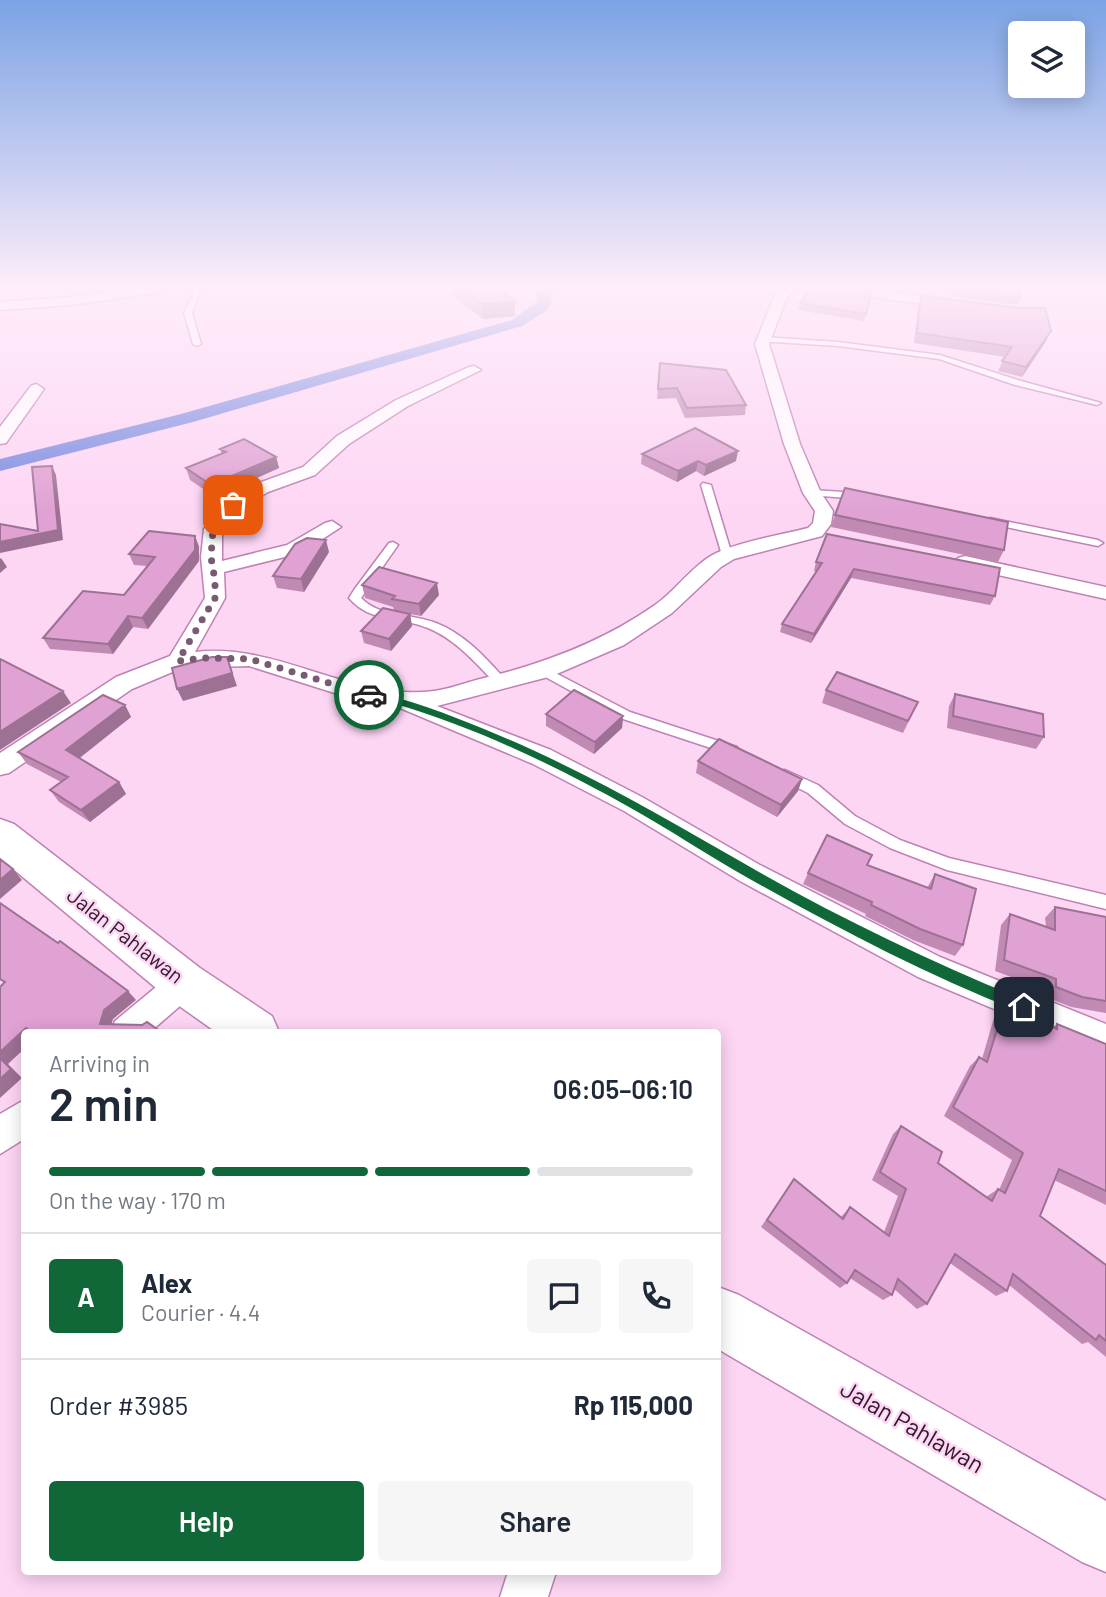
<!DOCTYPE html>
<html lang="en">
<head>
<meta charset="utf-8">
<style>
  :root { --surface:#fff; --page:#f6f6f7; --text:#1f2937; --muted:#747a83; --line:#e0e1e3; --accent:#106738 }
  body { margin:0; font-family:Barlow,sans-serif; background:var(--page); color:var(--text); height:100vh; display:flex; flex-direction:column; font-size:26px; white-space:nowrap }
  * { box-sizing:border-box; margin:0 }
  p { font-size:23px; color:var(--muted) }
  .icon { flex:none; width:38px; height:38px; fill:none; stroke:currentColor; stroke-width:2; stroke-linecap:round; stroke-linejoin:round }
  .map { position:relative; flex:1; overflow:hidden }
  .side { position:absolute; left:21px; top:1029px; width:700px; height:546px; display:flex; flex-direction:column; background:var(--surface); border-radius:7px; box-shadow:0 4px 18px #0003 }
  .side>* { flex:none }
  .fabs { position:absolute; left:1008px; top:21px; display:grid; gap:14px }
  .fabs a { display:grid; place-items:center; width:77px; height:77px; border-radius:7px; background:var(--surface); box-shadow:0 4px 18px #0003; font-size:35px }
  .pin { position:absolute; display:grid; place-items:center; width:60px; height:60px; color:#fff; margin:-30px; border-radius:14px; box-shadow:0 4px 10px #0006 }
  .courier { position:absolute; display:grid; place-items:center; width:70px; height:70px; margin:-35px; border:5px solid #106738; border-radius:50%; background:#fff; color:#222; box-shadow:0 2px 9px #0007 }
  .headline em { font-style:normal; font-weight:600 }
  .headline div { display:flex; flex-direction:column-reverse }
  .headline { display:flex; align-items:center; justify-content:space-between; height:119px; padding:0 28px }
  h1 { font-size:46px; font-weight:600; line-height:52px }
  .bar { display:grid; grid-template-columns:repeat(4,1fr); gap:10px 7px; align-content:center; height:84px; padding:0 28px }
  .bar i { height:9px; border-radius:5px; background:var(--line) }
  .bar .active { background:var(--accent) }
  .bar p { grid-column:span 4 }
  .line { display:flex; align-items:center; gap:18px; padding:0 28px; border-top:2px solid var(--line) }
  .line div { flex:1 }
  .round { display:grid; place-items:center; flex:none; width:74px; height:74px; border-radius:7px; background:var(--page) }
  .action { display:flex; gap:14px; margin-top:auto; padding:14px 28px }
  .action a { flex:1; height:80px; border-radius:7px; background:var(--accent); color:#fff; font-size:28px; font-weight:600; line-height:80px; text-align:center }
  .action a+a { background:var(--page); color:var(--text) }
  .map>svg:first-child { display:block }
</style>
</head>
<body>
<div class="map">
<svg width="1106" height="1597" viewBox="0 0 1106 1597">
  <rect width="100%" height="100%" fill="#fdd6f4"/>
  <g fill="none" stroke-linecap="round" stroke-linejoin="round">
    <path fill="#798ae0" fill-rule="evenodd" d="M539,289H554L550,294L552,301L546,311L522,326L193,422L0,471V459L181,414L512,320L538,301L536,293Z"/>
    <g stroke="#be82b3" stroke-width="3">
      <path id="lane" d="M195,289H201L192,313L201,344L197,346L193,344L184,313Z
        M763,337L838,342L940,355L1021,381L1101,403L1097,405L1015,385L939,359L838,346L760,341L759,339Z
        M703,483L711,485L732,555L731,557L727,558L722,555L701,485Z
        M812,490L860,493L865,496L860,499L809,495L807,493Z
        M990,518L1098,540L1103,543L1098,546L986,523L985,521Z
        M393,542L398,545L361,598C381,618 411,613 436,623C464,634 484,656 503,677L505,680L503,683H495C475,662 455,639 428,628C401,617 370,623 349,598L354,590L389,543Z
        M544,667L630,712L737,747L739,750L732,755L620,718L540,674L538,671Z
        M785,770L818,785L855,816L900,840L949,858L1106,895V909L947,870L890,848L845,824L808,793L780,779L778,775L780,771Z"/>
    </g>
    <g stroke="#be82b3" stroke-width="3">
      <path id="street" d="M128,289H161L155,293L72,305L0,310V302L72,297Z
        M780,289H794L787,297L769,344L800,444L821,493L833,511L831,524L822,536L734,559L721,567L672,613L624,645L552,676L437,706L551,750L642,797L760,865L940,957L1106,1024V1056L918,977L740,881L624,811L533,764L400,708L363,702L249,666L182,668L132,689L9,773L0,775V753L116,677L170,656L205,598L201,557L204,529L227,501L256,484L303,467L337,436L396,400L469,367L474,366L481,370L408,406L349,444L315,475L268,492L239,509L222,530V561L287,545L325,523L332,521L341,527L301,553L224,572L225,598L195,652C279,642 351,702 434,691C449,689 465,683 480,679C543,664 602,642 655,605C678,589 695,561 721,551C748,540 780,535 808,528L813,523L815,511L803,493L784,444L755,344L775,295Z
        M836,289H871L954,300L960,304L954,308L842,293Z
        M36,384L44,389L6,443L0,444V427L31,386Z
        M965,556L1106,587V599L958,566L955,562L958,558Z
        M184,969L195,973L200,983L195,993L150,1032H111L115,1021L173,973Z
        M24,1100V1139L0,1154V1114Z
        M508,1572H556L548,1597H500Z"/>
    </g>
    <g stroke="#be82b3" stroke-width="3">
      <path id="primary" d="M0,819L14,824L200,968L272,1016L279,1032H216L168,998L0,858Z
        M718,1287L739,1295L1106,1501V1572L1082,1562L718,1349Z"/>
    </g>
    <use href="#lane" fill="#fff" fill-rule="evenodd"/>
    <use href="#street" fill="#fff" fill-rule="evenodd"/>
    <use href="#primary" fill="#fff" fill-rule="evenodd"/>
  </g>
  <path fill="#c18ab5" d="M451,289H498L515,316L483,319L452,295Z
    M951,289H1020V299L1017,305L951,296Z
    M872,292L864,321L798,310L800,303Z
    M921,296L1051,331L1046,341L1022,377L998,371L1005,357L914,343L918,305Z
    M660,363L746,405L745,415L685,418L676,398L657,399Z
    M220,449L276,457L279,468L215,497L190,480L186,468L222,454Z
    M642,454L736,461L704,476L696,471L677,482L641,464Z
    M835,515L1004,550L998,562L831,527Z
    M195,536L199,547V561L148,629L133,627L113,654L50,649L43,638L124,595L147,566L134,565L129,554Z
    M329,552L304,592L277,588L273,576Z
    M816,562L995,596L990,605L851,578L811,643L780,632L782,624L817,572L814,571Z
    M362,585L439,595L421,616L410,614L412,626L391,651L364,643L361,631L394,611L393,607L365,598Z
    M826,690L918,702L903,733L822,703Z
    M955,694L1044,737L1036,749L947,728L949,706Z
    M125,705L131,717L80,758L119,782L126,794L90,822L59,802L50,790L61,782L27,764L18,752Z
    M546,714L623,716L622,728L594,754L546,726Z
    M698,761L802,779L798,791L777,817L696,773Z
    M867,865L927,888L935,874L963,945L955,956L913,940L865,916L866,914L803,884L808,873Z
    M1055,907L1106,917V1013L1071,1007L1046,997V990L995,971L1001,925L1010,914L1046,926L1045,918Z
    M1005,1004L1053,1027L1057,1024L1106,1047V1205L1054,1180L1040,1216L1106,1265V1357L1088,1342L1082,1344L1009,1285L1007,1291L996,1296L950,1263L927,1304L917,1309L894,1289L892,1295L883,1300L850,1278L847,1283L840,1288L761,1227L794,1179L841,1217L850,1207L884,1232L898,1196L872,1180L893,1134L901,1126L938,1163L986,1197L998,1189L999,1190L1012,1160L944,1116L970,1066L979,1057L982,1059L995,1014Z"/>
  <path fill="#9d7194" d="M515,301V316L483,319L482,304Z
    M1051,331L1046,341L1022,377L1026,367Z
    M738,451L736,461L704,476L706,465Z
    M276,457L279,468L215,497L211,485Z
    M698,461L696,471L677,482L678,471Z
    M52,466L56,475L63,540L0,553V542L58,530Z
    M195,536L199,547V561L148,629L142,618Z
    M326,540L329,552L304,592L301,579Z
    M1,558L7,567L0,573V559Z
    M854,569L851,578L811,643L814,634Z
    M437,583L439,595L421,616L419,604Z
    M410,614L412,626L391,651L389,639Z
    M128,616L133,627L113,654L108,644Z
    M227,657L237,686L183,701L177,689Z
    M63,691L71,703L0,750V732Z
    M125,705L131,717L74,762L66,750Z
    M623,716L622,728L594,754L595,742Z
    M802,779L798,791L777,817L781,805Z
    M119,782L126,794L90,822L81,810Z
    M13,869L22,880L0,899V880Z
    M128,991L136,1000L113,1019L109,1032L100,1024L104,1010Z
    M26,1028L31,1032H24V1049L8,1064L22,1078L0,1098V1052Z"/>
  <path fill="#e0a1d3" stroke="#9d7194" stroke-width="2" d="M462,289H498L515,301L482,304Z
    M810,289H850L872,292L866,314L800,303Z
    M953,289H1020V299L953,290Z
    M921,296L1019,308H1045L1051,331L1026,367L1002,361L1012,347L917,333Z
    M660,363L726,370L746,405L687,408L677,388L658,389Z
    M695,428L738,451L706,465L698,461L678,471L642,454Z
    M244,439L276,457L211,485L186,468L226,452L220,449Z
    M52,466L58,530L0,542V524L38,531L32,467Z
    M845,488L1008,522L1004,550L835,515Z
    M149,531L195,536V550L142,618L128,616L108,644L43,638L83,591L124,595L155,557L129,554Z
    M827,534L1000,568L995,596L854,569L814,634L782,624L822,563L816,562Z
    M307,538L326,540L301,579L273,576L295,544Z
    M379,567L437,583L419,604L392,599L395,596L362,585Z
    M383,608L410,614L389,639L361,631Z
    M212,657H227L232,673L177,689L172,668Z
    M0,659L63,691L0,732Z
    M837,672L918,702L908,721L826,690Z
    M574,690L623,716L595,742L546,714Z
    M955,694L1043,714L1044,737L953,716Z
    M103,695L125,705L66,750L119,782L81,810L50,790L68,777L18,752Z
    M719,739L802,779L781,805L698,761Z
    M827,835L872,855L867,865L931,889L935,874L976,889L963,945L920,929L871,905L872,902L808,873Z
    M0,859L13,869L0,880Z
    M0,903L58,943L60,941L128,991L104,1010L100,1024L142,1025L147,1022L161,1032H32L26,1028L0,1052V987L5,982L0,979Z
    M1055,907L1106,917V1001L1082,997L1056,987V979L1004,960L1010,914L1055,930Z
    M1005,1004L1057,1029V1024L1106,1044V1191L1059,1169L1040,1216L1106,1265V1341L1099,1335L1096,1340L1013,1274L1007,1291L955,1254L927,1304L898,1279L892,1295L855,1270L847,1283L767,1220L794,1179L843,1219L850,1207L889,1236L906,1189L880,1172L901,1126L942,1152L938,1163L992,1201L998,1189L1005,1193L1023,1153L953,1107L979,1057L987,1062Z
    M0,1058L11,1069L0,1079Z"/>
  <linearGradient id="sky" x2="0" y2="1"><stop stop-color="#7ba3e5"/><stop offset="0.56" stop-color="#feedfa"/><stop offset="1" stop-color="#feedfa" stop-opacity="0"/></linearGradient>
  <rect width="1106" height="513" fill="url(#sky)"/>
  <path fill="#106738" d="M369,692C409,698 446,714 484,729C580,768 663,817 752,868C841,919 934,963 1029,1002V1011L1024,1013C928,976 837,928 748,878C707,855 669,829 629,807C556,766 477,728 396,704C386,701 375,700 365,698L364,695Z"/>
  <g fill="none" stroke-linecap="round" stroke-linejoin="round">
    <path stroke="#785b72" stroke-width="7" stroke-dasharray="0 12.6" d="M233,505L213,529L211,557L215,581V598L178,661L203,658L250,659L369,695"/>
  </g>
  <g text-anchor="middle" stroke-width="5" stroke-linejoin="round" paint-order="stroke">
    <g font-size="21" fill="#30192c" stroke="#fdd6f4">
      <text transform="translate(125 936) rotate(38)" y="7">Jalan Pahlawan</text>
    </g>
    <g font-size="24" fill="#30192c" stroke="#fdd6f4">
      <text transform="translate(912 1427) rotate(30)" y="8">Jalan Pahlawan</text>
    </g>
  </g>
</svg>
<div class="fabs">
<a><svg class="icon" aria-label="layers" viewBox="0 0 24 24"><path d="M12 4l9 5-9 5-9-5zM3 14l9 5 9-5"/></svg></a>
</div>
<div class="pin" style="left:233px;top:505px;background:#ea580c"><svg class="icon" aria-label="bag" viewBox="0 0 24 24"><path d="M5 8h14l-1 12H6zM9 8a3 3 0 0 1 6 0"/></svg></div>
<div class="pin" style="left:1024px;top:1007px;background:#1f2937"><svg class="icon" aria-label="home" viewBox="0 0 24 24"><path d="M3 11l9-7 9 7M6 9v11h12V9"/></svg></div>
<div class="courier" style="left:369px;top:695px"><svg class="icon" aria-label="car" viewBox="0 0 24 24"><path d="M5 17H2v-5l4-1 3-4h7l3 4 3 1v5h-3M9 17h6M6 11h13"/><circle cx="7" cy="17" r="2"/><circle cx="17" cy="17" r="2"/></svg></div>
<section class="side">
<div class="headline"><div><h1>2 min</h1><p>Arriving in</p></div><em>06:05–06:10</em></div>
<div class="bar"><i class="active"></i><i class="active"></i><i class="active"></i><i></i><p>On the way · 170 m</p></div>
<div class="line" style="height:126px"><b class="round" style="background:var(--accent);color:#fff">A</b><div><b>Alex</b><p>Courier · 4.4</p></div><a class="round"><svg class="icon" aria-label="chat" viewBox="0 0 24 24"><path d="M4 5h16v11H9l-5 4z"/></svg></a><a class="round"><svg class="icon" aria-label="phone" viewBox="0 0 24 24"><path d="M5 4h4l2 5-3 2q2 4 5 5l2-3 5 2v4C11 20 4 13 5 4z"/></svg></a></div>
<div class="line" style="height:91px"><div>Order #3985</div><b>Rp 115,000</b></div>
<div class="action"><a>Help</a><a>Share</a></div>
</section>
</div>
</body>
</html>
